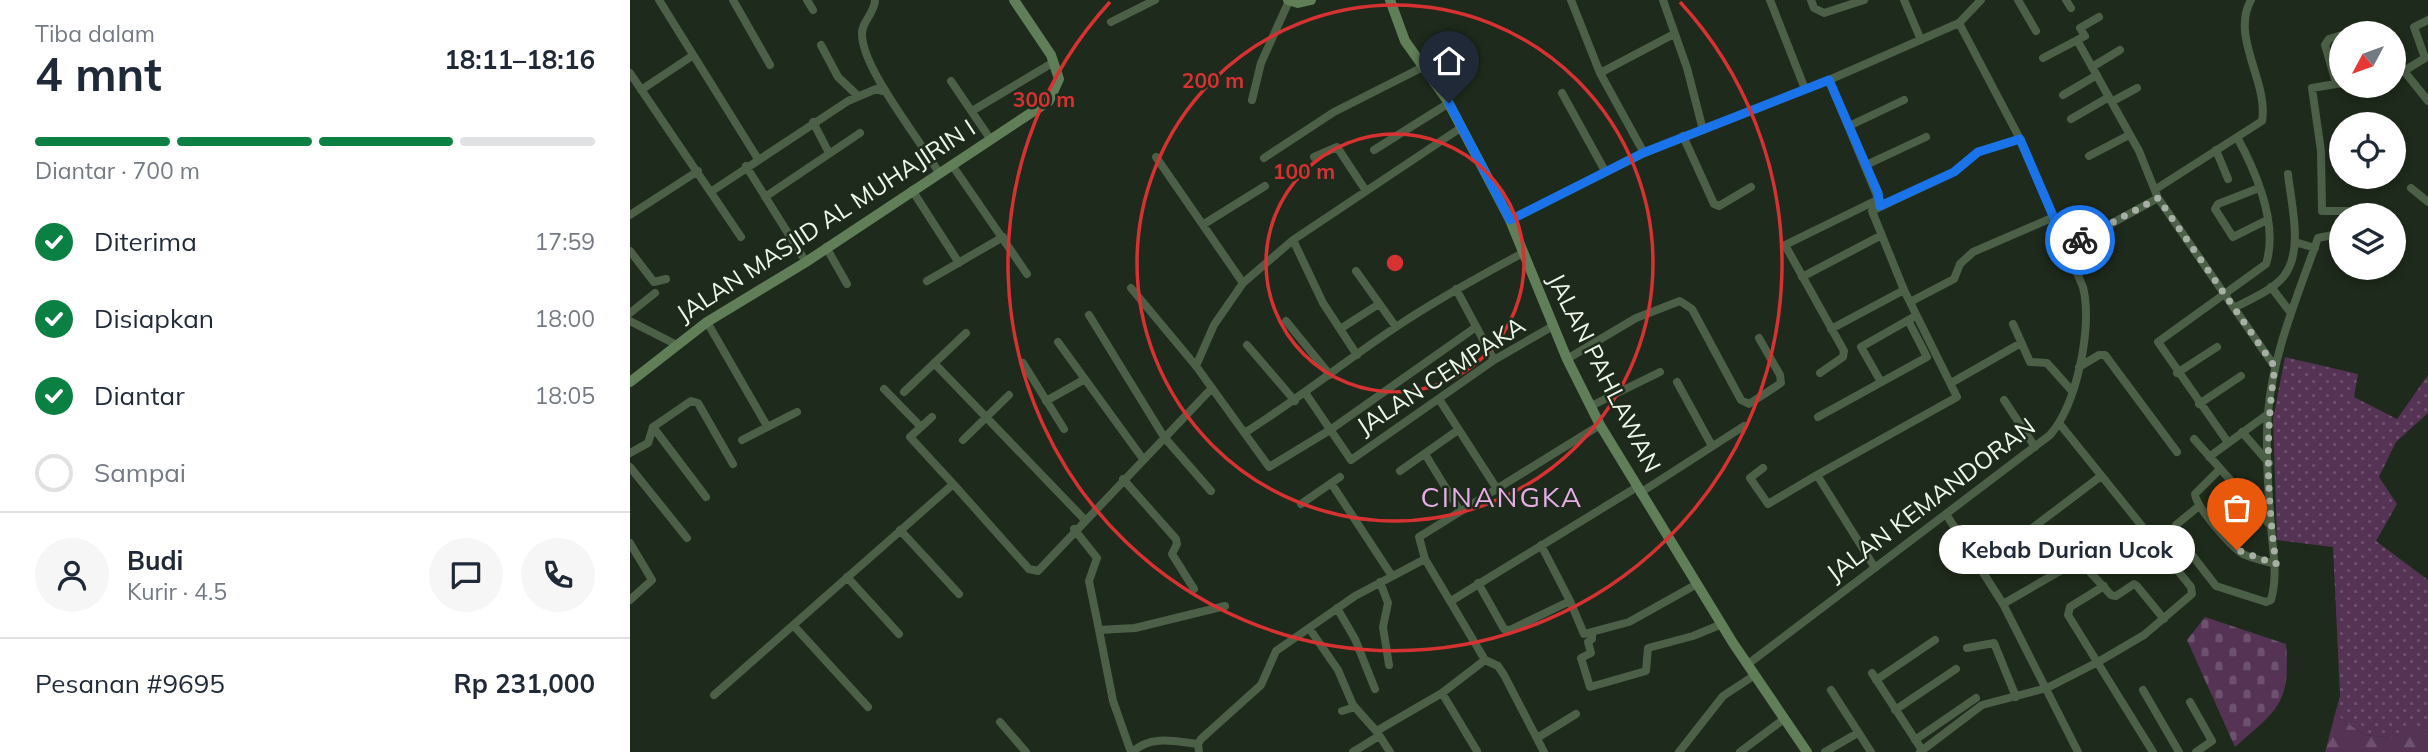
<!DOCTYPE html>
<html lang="id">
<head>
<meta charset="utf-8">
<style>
  :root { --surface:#fff; --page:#f6f6f7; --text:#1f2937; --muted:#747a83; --line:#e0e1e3; --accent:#0b8043 }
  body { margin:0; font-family:Mulish,sans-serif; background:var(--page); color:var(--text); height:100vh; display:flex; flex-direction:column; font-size:26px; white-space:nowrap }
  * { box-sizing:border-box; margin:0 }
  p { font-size:23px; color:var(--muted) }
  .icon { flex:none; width:38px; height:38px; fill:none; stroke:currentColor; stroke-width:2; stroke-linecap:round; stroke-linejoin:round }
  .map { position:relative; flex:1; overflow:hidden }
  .drawer { display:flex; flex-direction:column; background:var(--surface); width:630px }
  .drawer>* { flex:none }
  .needle { width:46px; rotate:229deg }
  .tools { position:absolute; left:1699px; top:21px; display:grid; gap:14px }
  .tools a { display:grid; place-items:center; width:77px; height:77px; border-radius:50%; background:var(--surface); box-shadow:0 4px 10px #0003; font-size:35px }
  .pin { position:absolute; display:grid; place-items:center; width:60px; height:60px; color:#fff; margin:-72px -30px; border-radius:50% 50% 50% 0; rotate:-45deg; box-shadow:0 0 7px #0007 }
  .pin .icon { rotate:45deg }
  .courier { position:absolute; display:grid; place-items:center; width:70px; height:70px; margin:-35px; border:5px solid #1a73e8; border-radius:50%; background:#fff; color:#222; box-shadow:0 2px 9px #0007 }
  .bubble { position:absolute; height:49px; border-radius:24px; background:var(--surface); box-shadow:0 4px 10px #0003; font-size:23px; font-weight:700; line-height:49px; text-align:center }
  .summary em { font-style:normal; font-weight:700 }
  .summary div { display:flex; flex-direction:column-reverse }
  .summary { display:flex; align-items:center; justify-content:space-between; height:119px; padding:0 35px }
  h1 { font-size:46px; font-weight:700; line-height:52px }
  .bar { display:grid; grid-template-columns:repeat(4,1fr); gap:10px 7px; align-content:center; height:84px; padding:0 35px }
  .bar i { height:9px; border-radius:5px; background:var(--line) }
  .bar .current { background:var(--accent) }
  .bar p { grid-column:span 4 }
  .line { display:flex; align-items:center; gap:18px; padding:0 35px; border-top:2px solid var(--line) }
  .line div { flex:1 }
  .round { display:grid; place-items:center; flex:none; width:74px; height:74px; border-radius:37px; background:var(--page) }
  ol { padding:0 35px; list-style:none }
  li { display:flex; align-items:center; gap:21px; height:77px }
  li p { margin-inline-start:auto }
  li .icon { padding:7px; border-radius:50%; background:var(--accent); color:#fff; stroke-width:4 }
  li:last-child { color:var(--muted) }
  li i { width:38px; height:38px; border:4px solid var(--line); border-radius:50% }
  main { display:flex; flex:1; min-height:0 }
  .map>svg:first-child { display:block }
</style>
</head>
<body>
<main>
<section class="drawer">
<div class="summary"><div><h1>4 mnt</h1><p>Tiba dalam</p></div><em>18:11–18:16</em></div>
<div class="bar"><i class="current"></i><i class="current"></i><i class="current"></i><i></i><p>Diantar · 700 m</p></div>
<ol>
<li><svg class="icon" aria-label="check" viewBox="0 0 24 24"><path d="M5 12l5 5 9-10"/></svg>Diterima<p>17:59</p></li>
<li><svg class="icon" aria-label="check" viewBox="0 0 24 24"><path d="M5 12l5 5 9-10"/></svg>Disiapkan<p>18:00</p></li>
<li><svg class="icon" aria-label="check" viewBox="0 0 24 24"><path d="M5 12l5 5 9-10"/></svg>Diantar<p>18:05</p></li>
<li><i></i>Sampai</li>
</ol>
<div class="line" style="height:126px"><a class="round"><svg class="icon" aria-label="person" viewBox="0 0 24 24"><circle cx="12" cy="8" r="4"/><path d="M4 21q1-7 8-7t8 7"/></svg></a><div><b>Budi</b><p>Kurir · 4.5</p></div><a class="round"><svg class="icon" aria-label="chat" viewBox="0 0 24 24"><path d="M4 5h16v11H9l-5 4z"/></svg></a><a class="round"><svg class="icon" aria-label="phone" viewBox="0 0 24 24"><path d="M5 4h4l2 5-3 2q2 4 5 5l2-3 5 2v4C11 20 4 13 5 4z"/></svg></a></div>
<div class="line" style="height:91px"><div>Pesanan #9695</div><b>Rp 231,000</b></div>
</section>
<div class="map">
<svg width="1798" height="752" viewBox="0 0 1798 752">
  <defs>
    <pattern id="grass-dots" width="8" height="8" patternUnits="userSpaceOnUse" patternTransform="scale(1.75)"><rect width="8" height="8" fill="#543355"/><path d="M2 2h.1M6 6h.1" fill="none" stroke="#6d516e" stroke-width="1.8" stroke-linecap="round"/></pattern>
    <pattern id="forest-firs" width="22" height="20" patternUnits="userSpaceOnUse" patternTransform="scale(1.75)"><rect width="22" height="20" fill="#543355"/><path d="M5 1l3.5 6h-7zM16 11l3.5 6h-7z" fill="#6d516e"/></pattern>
    <pattern id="cemetery-stones" width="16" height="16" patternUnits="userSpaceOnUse" patternTransform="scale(1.75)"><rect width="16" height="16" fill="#543355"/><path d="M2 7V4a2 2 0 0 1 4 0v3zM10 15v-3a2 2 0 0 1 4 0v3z" fill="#6d516e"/></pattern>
  </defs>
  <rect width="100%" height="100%" fill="#1e2a1b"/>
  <path fill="url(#grass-dots)" d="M1655,357L1728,374L1724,397L1767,419L1798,375V413L1766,442L1749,477L1767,504L1746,541L1798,580V732L1780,722L1764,738L1734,735L1705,714L1710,696L1703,547L1647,540L1643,419Z"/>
  <path fill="url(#forest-firs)" d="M1705,714L1734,735L1764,738L1780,721L1798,732V752H1695Z"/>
  <path fill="url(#cemetery-stones)" d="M1575,617L1656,644C1661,704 1647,710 1605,747L1557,640Z"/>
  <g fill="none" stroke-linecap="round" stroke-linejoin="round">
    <path stroke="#4c5f47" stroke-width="8" d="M29,0L128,159
      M103,0L140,65
      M177,0L183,10
      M245,0C245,13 231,22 232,35C233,70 290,139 309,173
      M941,0L970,73L1014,153
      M1033,0L1057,68L1073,130
      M1140,0L1175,89
      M1181,0L1184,8L1194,13L1234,0
      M1274,0L1291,40
      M1388,0L1406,31
      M1436,0L1441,8
      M481,22L525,0
      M1731,33L1754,31
      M1447,40L1509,151L1528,198L1645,367
      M191,45L208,77L228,96
      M1413,58L1455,36L1450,28L1469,17
      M1462,67L1490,50
      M1774,71L1795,58L1784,27L1798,20
      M0,73L111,237
      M970,73L1044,34
      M1764,74L1774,71L1798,101
      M1199,80L1250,203
      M321,81L361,140
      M1706,83L1695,45L1699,39L1712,35
      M1712,83L1682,88L1691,151L1692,211H1725
      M11,90L62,56
      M932,93L975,171
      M1433,95L1467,75
      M622,100L631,63L659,1
      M1483,101L1507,88
      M342,111L424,62
      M1441,119L1479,97
      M183,122L199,153
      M1219,126L1274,100
      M1053,136L1084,204L1089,206L1121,187
      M744,150L819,103
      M1586,150L1598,179
      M1459,156L1499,135
      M526,157L613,283
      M684,157L707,147L736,191
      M634,158L704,112L793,67
      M322,165L397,274
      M1236,165L1296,137
      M116,166L176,262
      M1629,188L1588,204L1585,209L1603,237L1637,220
      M1781,188L1798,202
      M1526,189L1632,121C1639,82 1600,37 1621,0
      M282,190L329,263
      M82,191L218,101L246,89L252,91
      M135,197L230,133
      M0,215L68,171
      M880,220L1014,153L1199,80L1329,23L1351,0
      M574,224L635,186
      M663,240L693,303L727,355
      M1665,242L1685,248
      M196,247L217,284
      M1437,248L1528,198
      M0,251L24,282L36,279
      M726,271L766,327
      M1172,277L1250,236
      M297,281L373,237
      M1641,287L1661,313
      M501,288L566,366L639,467L700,430L846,327
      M826,289L864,360
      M1280,302L1324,279L1330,264L1343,252L1424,217
      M1604,308C1620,299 1642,291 1654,276C1674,250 1661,204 1658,174
      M0,313L25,293
      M459,315L534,437L581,491
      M0,321L45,344
      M656,321L700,375
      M77,322L137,426
      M1383,324L1400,362L1417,363L1442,391
      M710,329L749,304
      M1201,329L1274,290
      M428,342L513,459
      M617,345L665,401
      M937,359L1006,318L1050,301L1062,309L1111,400L1119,404L1151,383L1150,375L1129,338
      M304,363L454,519
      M393,363L434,429
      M566,366L584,325L613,283L663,240L832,127
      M1449,367L1469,355H1475L1547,452
      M1190,373L1213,357L1214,351L1155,245L1249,199
      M1547,373L1587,347
      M1047,382L1082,446
      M1251,382L1231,347L1282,318
      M1321,383L1391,343
      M254,389L291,427L280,437L325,486
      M274,392L336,333
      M676,394L721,460L864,360L923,326
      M809,399L867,489
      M1374,400L1405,447
      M416,401L455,379
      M1569,404L1611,376
      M961,406L1030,372
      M1188,417L1297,357L1278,320
      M23,427L76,497
      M291,427L302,417
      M616,432C668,399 715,361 766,327C806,300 848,277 891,254
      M1612,432L1639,463
      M1564,439L1641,526
      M112,440L167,412
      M333,440L379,395
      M1597,441L1528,342L1636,264C1649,223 1626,172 1607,137
      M0,453L18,443L23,427L61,401L68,403L103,464
      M795,454L830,511
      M1579,457L1638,414
      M0,467L57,538
      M1133,468L1120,478L1138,504L1187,475
      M1589,470L1565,494C1566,507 1601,547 1613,554C1623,559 1635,561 1646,564
      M770,471L828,430
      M493,479L546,539L547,544L542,554L564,589
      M701,483L762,576
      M1010,493L1114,426
      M671,504L710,477
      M1569,506L1546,525L1545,533L1586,586L1636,602L1641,600C1648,575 1643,552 1641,526C1638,490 1635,449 1638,413C1643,352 1668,295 1688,238L1708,234
      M1316,514L1373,604L1448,752
      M444,529L467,558L459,581L469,630L505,628L595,606
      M270,530L329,594
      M0,543L22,580L0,600
      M911,545L940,601
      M1351,567L1471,476
      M1245,568L1187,475L1327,397L1274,290L1242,211L1324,172L1348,152L1390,139
      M217,577L269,634
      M750,582L758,603L753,627L759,665
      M848,583L874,629L880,630L940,601L954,634L999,622L1067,584
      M1474,586L1440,607L1438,615L1523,752
      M821,601L1007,487
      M1373,604L1449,560L1481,595L1486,596L1504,584L1507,586L1534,619
      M707,608L725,639L745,689
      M164,626L238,707
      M679,628L708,670L723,705L747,732
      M469,630L483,701L501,752
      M962,633V639L958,642L961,653L951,658L960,687L1016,671L1018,648L1063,636L1092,624
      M1337,648L1364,643L1386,697
      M855,660L868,666L874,675L914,752
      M1118,664L1420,435C1447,404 1463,326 1453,287L1390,139L1329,23
      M1242,673L1292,750
      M1246,680L1305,640
      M1201,690L1241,752
      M1513,690L1549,752
      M812,693L847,751
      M84,695L321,486H325L399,569L408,571L582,388
      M1560,702L1582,741L1566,752
      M1265,710L1326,669
      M712,711L725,707
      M370,722L396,752
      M907,738L946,714
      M1285,740L1346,698
      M502,752C522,735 543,741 568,744
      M569,752L568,744L571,739L631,685L646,651L725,596L795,559
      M723,752L749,736
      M760,752L747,732L750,729L812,693L855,660L795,559L789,537L970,425
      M1049,752L1093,696L1125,675
      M1110,752L1154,719
      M1195,752L1226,734
      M1290,752L1352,705L1417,688L1468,662L1514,635L1562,594L1561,587L1429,423"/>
    <path stroke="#607f58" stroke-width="10" d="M658,0L668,3L681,0
      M760,0L775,41L817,100L880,220L937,359L970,425L1103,643L1177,752
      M0,382L77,322L176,262L419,101L429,79L421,55L384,0"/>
  </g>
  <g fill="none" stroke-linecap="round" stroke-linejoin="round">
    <path stroke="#a6b0a4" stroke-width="7" stroke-dasharray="0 12.6" d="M1450,240L1528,198L1645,367C1635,432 1637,498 1646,564L1607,550"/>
    <path stroke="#1a73e8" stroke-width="9" d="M819,103L880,220L1013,153L1199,80L1248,193L1250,206L1324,172L1348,152L1390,139L1437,248L1450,240"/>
  </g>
  <g fill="none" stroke="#d73232" stroke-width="3.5">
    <circle cx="765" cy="263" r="129"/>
    <circle cx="765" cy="263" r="258"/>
    <path d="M1050 2A387 387 0 1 1 480 2"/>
  </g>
  <g text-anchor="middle" stroke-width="5" stroke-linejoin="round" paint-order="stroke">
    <g font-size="24" fill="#eff8ed" stroke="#1e2a1b">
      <text transform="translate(196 221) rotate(-33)" y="8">JALAN MASJID AL MUHAJIRIN I</text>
      <text transform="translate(974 373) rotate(63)" y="8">JALAN PAHLAWAN</text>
      <text transform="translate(811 376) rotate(-33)" y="8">JALAN CEMPAKA</text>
      <text transform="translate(1301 500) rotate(-37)" y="8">JALAN KEMANDORAN</text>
    </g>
    <g font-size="28" letter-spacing="2" fill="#e6ade6" stroke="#1e2a1b">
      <text x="872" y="507">CINANGKA</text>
    </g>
  </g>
  <circle cx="765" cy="263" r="10" fill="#d73232" stroke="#1e2a1b" stroke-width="3.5"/>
  <g font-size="21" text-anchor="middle" font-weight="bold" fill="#d73232" stroke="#1e2a1b" stroke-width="5" stroke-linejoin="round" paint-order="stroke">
    <text x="583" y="88">200 m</text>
    <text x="414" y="107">300 m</text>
    <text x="674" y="179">100 m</text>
  </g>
</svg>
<div class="tools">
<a><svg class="needle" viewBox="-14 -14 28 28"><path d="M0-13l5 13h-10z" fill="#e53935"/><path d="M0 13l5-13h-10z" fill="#747a83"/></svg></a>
<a><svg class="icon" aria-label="locate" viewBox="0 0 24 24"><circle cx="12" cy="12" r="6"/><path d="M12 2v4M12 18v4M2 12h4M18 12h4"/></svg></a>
<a><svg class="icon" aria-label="layers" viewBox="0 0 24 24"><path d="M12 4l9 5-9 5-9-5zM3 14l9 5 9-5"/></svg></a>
</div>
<div class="pin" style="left:1607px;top:550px;background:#ea580c"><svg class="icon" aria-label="bag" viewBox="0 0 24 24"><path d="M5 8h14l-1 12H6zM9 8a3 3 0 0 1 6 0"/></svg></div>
<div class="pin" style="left:819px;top:103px;background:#1f2937"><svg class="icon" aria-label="home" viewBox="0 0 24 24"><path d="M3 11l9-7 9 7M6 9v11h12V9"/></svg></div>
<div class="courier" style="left:1450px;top:240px"><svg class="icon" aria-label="bike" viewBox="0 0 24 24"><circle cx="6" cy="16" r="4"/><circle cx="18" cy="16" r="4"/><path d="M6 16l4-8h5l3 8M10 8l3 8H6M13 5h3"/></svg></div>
<div class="bubble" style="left:1309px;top:525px;width:256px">Kebab Durian Ucok</div>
</div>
</main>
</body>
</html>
